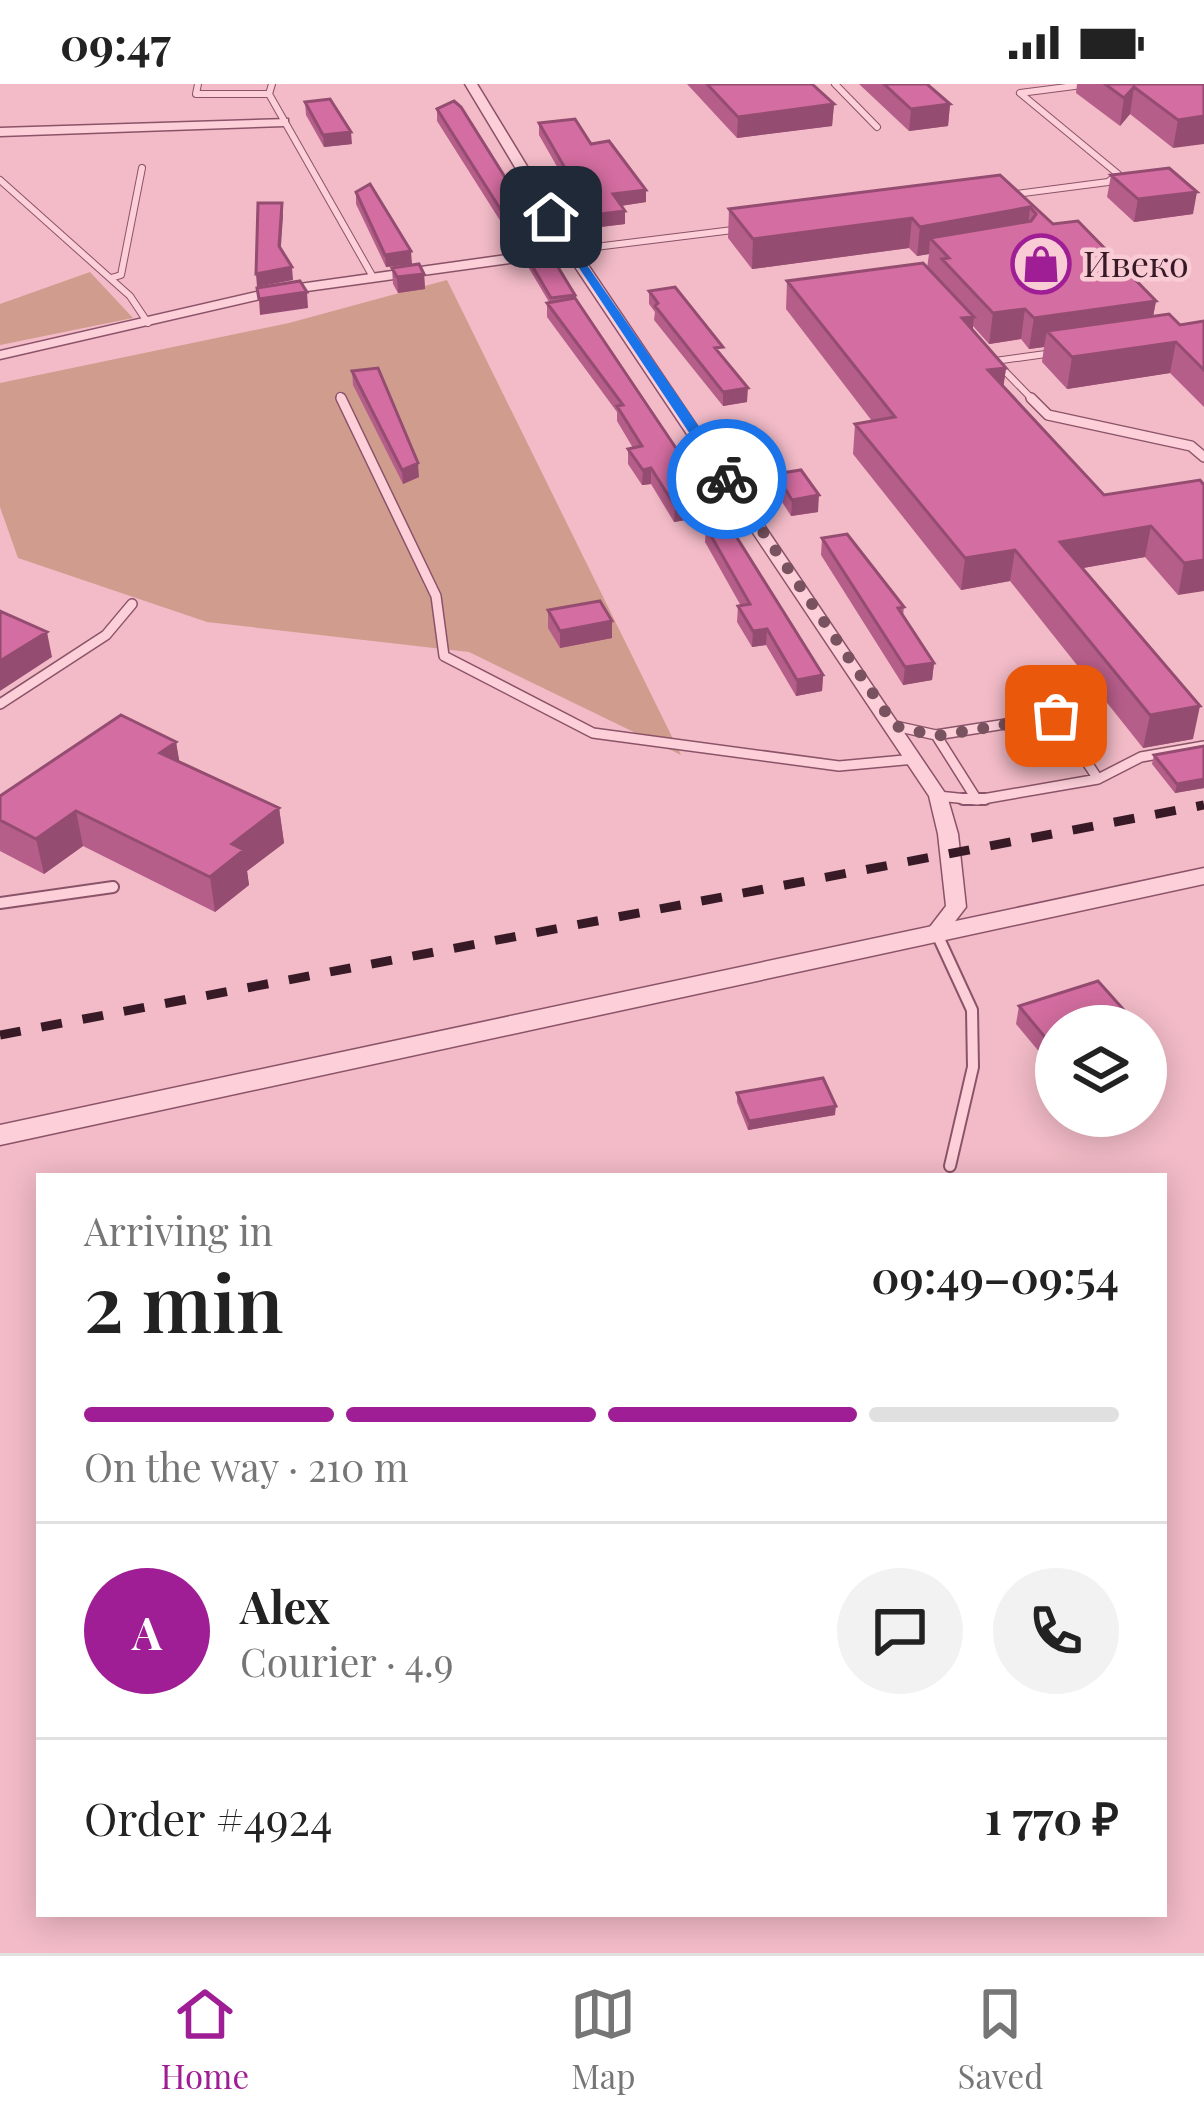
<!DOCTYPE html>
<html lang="en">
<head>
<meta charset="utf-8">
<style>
  :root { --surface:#fff; --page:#f2f2f2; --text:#222; --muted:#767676; --line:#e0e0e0; --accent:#9f1e95 }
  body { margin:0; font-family:"Playfair Display",serif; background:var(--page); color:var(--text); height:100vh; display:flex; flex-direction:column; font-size:45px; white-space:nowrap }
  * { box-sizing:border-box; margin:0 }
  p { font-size:39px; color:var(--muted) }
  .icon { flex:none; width:66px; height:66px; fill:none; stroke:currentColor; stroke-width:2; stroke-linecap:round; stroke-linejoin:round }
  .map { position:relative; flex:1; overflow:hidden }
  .drawer { position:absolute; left:36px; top:1089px; width:1131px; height:744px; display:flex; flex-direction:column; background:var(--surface); border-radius:0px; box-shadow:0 6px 30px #0003 }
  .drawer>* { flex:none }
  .tools { position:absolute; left:1035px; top:921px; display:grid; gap:24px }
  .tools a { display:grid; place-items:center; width:132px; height:132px; border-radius:50%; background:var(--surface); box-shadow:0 6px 30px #0003; font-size:60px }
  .pin { position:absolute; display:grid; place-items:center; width:102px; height:102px; color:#fff; margin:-51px; border-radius:24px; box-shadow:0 6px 18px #0006 }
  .courier { position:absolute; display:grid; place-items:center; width:120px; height:120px; margin:-60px; border:9px solid #1a73e8; border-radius:50%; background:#fff; color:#222; box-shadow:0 3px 15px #0007 }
  .summary em { font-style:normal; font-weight:600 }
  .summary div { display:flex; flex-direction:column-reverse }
  .summary { display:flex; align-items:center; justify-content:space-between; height:204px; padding:0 48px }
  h1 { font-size:78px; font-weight:600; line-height:90px }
  .bar { display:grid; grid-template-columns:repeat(4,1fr); gap:18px 12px; align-content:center; height:144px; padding:0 48px }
  .bar i { height:15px; border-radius:9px; background:var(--line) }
  .bar .active { background:var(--accent) }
  .bar p { grid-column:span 4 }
  .line { display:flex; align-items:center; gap:30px; padding:0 48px; border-top:3px solid var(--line) }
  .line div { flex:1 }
  .round { display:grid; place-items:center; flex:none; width:126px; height:126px; border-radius:63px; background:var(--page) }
  .status { display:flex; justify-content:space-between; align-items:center; height:84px; padding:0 60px; background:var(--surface); direction:ltr }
  .status svg { height:33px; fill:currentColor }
  .dock { display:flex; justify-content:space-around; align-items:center; height:168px; border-top:3px solid var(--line); background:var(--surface); font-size:33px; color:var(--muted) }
  .dock a { display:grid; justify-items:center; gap:6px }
  .dock .active { color:var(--accent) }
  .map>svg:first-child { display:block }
</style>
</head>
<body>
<div class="status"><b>09:47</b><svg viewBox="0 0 49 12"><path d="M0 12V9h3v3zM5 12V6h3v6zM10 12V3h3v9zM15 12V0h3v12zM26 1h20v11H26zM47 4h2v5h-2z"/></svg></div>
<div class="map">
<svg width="1204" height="1869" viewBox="0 0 1204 1869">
  <rect width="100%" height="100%" fill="#f2bbc7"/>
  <path fill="#d09c8e" d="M90,188L133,234L0,261V220Z
    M447,196L681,671L469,568L207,538L18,474L0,423V299L289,239Z"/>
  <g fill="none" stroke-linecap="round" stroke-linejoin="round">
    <g stroke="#8b5369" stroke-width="8">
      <path id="service-far2" d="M198,0L196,10H269
        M272,0L269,10L373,193
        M835,0L877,43
        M0,96L130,212L148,239
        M1009,111L1108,98L1118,90L1020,9L1090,0
        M571,166L741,145
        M111,194L121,191L142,84
        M340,312L342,317
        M1034,317L995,277L1053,269"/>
    </g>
    <g stroke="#8b5369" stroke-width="12">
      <path id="service-far1" d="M341,314L436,512L444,572L593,649L839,682L915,675
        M1031,314L1048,331L1191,362L1204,373
        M0,620L106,551L132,520
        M895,642L936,651L1056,632L1098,695
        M936,651L977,716
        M938,712L977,716L1098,695L1141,673L1204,662"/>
    </g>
    <g stroke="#8b5369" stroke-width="14">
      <path id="service" d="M963,715H985
        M0,819L113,803
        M936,848L972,926L973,983L950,1082"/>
    </g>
    <g stroke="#8b5369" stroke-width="3">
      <path id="minor" d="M465,0H477L578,166L947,712L958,750L966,823L943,853L936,855L926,848L946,822L938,750L929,712L567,171L278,211L0,275V267L278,203L563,163Z
        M288,35V41L284,42L0,52V44Z"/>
    </g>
    <g stroke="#8b5369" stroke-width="3">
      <path id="tertiary" d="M1204,784V800L0,1061V1041Z"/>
    </g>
    <use href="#service-far2" stroke="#fccfd9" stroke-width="6"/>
    <use href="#service-far1" stroke="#fccfd9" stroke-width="9"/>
    <use href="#service" stroke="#fccfd9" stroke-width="10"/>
    <use href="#minor" fill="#fccfd9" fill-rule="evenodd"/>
    <use href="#tertiary" fill="#fccfd9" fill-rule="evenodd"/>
    <path stroke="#381a27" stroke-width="9" stroke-dasharray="21 21" stroke-linecap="butt" d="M0,951L1204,721"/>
  </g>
  <path fill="#b65e8a" d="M687,0H812L834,20L832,42L737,54Z
    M859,0H927L950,20L948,42L909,47Z
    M1077,0H1204L1173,64L1130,30L1120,42L1076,9Z
    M305,18L352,60L324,63L306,31Z
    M437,25L540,162L518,165L437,37Z
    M539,39L591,60L646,106V118L621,122L625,140L592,144L539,51Z
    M1000,91L1053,140L1156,217L1153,233L1180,241L1204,237V323L1170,289L1067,305L1042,278L1044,263L1029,265L1021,255L989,260L973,242V246L1006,284L1003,303L1104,411L1204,401L1178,511L1145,473L1083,484L1193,655L1143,664L1010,497L961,506L853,370L855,340L872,337L786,225L787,197L927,184L929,170L917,172L909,164L752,185L728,154L729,125Z
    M1111,91L1193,130L1134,138L1107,113Z
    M356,108L412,180L386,183L356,120Z
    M527,173L575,211V215L686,379V391L703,418V433L674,438L651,400L642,401L628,380V365L633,364L617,337V328L547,233V219L549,218L527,181Z
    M392,184L424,190L425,205L398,209L393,200Z
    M649,207L722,273L747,318L723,322L654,236L655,228L649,220Z
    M352,287L419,393L403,400L353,301Z
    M776,390L818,428L791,432L775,407Z
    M706,443L823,591L822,607L796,612L766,561L752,563L737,538L738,522H741L705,458Z
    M822,454L904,523L903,532L934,579L932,596L903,601L821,471Z
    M548,526L612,554L560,564L548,544Z
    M176,658L179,678L279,724L284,759L247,787L249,801L215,828L83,762L44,790L0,767V712Z
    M1204,662V704L1175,709L1152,680L1154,671Z
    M1019,922L1123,925L1120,942H1056V981L1051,982L1016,940Z
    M737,1009L835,1031L748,1046L737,1018Z"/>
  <path fill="#944c71" d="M1134,3L1130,30L1120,42L1124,14Z
    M834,20L832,42L737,54L738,33Z
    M950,20L948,42L909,47L911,25Z
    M1204,32V60L1173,64L1178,36Z
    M351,48L352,60L324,63L323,51Z
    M646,106V118L613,123V110Z
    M1197,108L1193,130L1134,138L1138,115Z
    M282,119L283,132L280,176L279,162Z
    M1030,123L1027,153L930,154L929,170L917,172L920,143Z
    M625,127V140L592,144V131Z
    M912,134L909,164L752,185L753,155Z
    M540,149V162L518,165V153Z
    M411,167L412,180L386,183L385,171Z
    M292,183L293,196L257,203L256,190Z
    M424,190L425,205L398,209L397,193Z
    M307,208L308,224L260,231L259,215Z
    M1156,217L1150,248L1047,247L1044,263L1029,265L1034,234Z
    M1025,225L1021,255L989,260L993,229Z
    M974,233L971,262L962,234Z
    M1176,258L1170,289L1067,305L1072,273Z
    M1006,284L1002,313L988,286Z
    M748,304L747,318L723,322V308Z
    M418,379L419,393L403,400L402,386Z
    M651,384V400L642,401L643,386Z
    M819,411L818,428L791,432L792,416Z
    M703,418V433L674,438L675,422Z
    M1151,442L1145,473L1055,489L1060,458Z
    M1015,466L1010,497L961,506L965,474Z
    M1204,476V507L1178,511L1184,479Z
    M612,537V554L560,564V547Z
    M767,545L766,561L752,563L753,547Z
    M47,548L52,573L0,607V577Z
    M934,579L932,596L903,601L905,583Z
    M823,591L822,607L796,612L797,596Z
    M1200,622L1193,655L1143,664L1150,631Z
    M176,658L182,692L160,669Z
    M1204,695V704L1175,709L1177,700Z
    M279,724L284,759L247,787L249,801L215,828L210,793L232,760Z
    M76,727L83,762L44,790L36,755Z
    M1123,925L1120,942H1071Z
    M1056,963V981L1051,982L1054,964Z
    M836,1022L835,1031L748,1046L749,1037Z"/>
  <path fill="#d46da1" stroke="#944c71" stroke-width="3" d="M707,0H812L834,20L738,33Z
    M884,0H927L950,20L911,25Z
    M1105,0H1204V32L1178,36L1134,3L1124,14Z
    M330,15L351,48L323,51L305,18Z
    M454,17L461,23L540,149L518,153L437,25Z
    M575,35L591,60L609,57L646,106L613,110L625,127L592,131L539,39Z
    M1169,84L1197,108L1138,115L1111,91Z
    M1000,91L1053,140L1078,137L1156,217L1034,234L1025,225L993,229L942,175L949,174L930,154L1031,137L1036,130L1030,123L920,143L912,134L753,155L729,125Z
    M370,100L411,167L385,171L356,108Z
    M258,119H282L279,162L292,183L256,190Z
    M550,170L575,211L551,214L527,173Z
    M923,179L974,233L962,234L1006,284L988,286L1104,411L1200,396L1204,401V476L1184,479L1151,442L1060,458L1200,622L1150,631L1015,466L965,474L855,340L895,333L787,197Z
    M419,180L424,190L397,193L392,184Z
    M300,197L307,208L259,215L257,204Z
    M675,203L723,263L715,264L748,304L723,308L655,222L658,219L649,207Z
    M575,214L686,379L679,380L703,418L675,422L651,384L643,386L628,365L642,362L617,322L623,321L547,219Z
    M1169,230L1180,241L1204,237V286L1176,258L1072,273L1047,247Z
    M378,284L418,379L402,386L352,287Z
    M801,386L819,411L792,416L776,390Z
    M724,433L823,591L797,596L767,545L753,547L738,522L750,520L706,443Z
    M847,450L904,523L898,524L934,579L905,583L822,454Z
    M600,517L612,537L560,547L548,526Z
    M0,527L47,548L0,577Z
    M121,631L176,658L160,669L279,724L232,760L244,766L210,793L76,727L36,755L0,736V712Z
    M1204,662V695L1177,700L1154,671Z
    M1098,897L1123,925L1071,942H1056V963L1054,964L1019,922Z
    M823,994L836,1022L749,1037L737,1009Z"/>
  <path fill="#1a73e8" d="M551,129L735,395L732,398L720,395L545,133Z"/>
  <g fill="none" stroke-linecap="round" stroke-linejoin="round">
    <path stroke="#79525f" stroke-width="12" stroke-dasharray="0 21.6" d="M727,395L895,642L936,652L1056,632"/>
  </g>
  <defs>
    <g id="shop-ring" transform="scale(3)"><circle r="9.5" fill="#f9cbd5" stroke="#9f1e95" stroke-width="1.5"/><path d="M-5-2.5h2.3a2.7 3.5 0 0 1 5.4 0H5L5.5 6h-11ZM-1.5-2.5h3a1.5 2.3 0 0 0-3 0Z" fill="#9f1e95"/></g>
  </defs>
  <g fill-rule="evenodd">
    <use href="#shop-ring" x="1041" y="180"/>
  </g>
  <g text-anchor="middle" stroke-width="9" stroke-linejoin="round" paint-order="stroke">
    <g font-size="36" fill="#381a27" stroke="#f9cbd5" text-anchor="start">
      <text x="1083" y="193">Ивеко</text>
    </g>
  </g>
</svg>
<div class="tools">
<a><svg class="icon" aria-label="layers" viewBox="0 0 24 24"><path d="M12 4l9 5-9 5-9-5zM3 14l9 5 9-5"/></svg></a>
</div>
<div class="pin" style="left:1056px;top:632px;background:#ea580c"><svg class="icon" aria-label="bag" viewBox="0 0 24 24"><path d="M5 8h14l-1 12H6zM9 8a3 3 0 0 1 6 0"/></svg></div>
<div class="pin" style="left:551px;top:133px;background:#1f2937"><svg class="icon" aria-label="home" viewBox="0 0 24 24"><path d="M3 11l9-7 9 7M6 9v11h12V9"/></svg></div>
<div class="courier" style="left:727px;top:395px"><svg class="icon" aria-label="bike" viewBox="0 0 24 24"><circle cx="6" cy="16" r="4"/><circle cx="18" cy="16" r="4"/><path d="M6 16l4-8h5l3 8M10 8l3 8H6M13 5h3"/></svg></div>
<section class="drawer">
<div class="summary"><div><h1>2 min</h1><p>Arriving in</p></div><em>09:49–09:54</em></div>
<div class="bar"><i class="active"></i><i class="active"></i><i class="active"></i><i></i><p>On the way · 210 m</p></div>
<div class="line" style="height:216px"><b class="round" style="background:var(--accent);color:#fff">A</b><div><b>Alex</b><p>Courier · 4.9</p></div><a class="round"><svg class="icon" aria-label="chat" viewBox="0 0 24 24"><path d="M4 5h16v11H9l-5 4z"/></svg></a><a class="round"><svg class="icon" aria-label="phone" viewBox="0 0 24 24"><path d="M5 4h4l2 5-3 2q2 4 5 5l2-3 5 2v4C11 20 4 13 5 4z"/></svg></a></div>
<div class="line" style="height:156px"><div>Order #4924</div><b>1 770 ₽</b></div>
</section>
</div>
<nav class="dock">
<a class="active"><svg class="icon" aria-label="home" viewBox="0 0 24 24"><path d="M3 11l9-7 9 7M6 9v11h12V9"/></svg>Home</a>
<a><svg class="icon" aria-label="map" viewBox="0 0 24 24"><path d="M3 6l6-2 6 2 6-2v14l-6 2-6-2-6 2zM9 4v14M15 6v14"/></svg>Map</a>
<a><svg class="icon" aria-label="saved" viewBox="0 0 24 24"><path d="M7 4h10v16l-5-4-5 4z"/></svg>Saved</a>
</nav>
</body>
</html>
